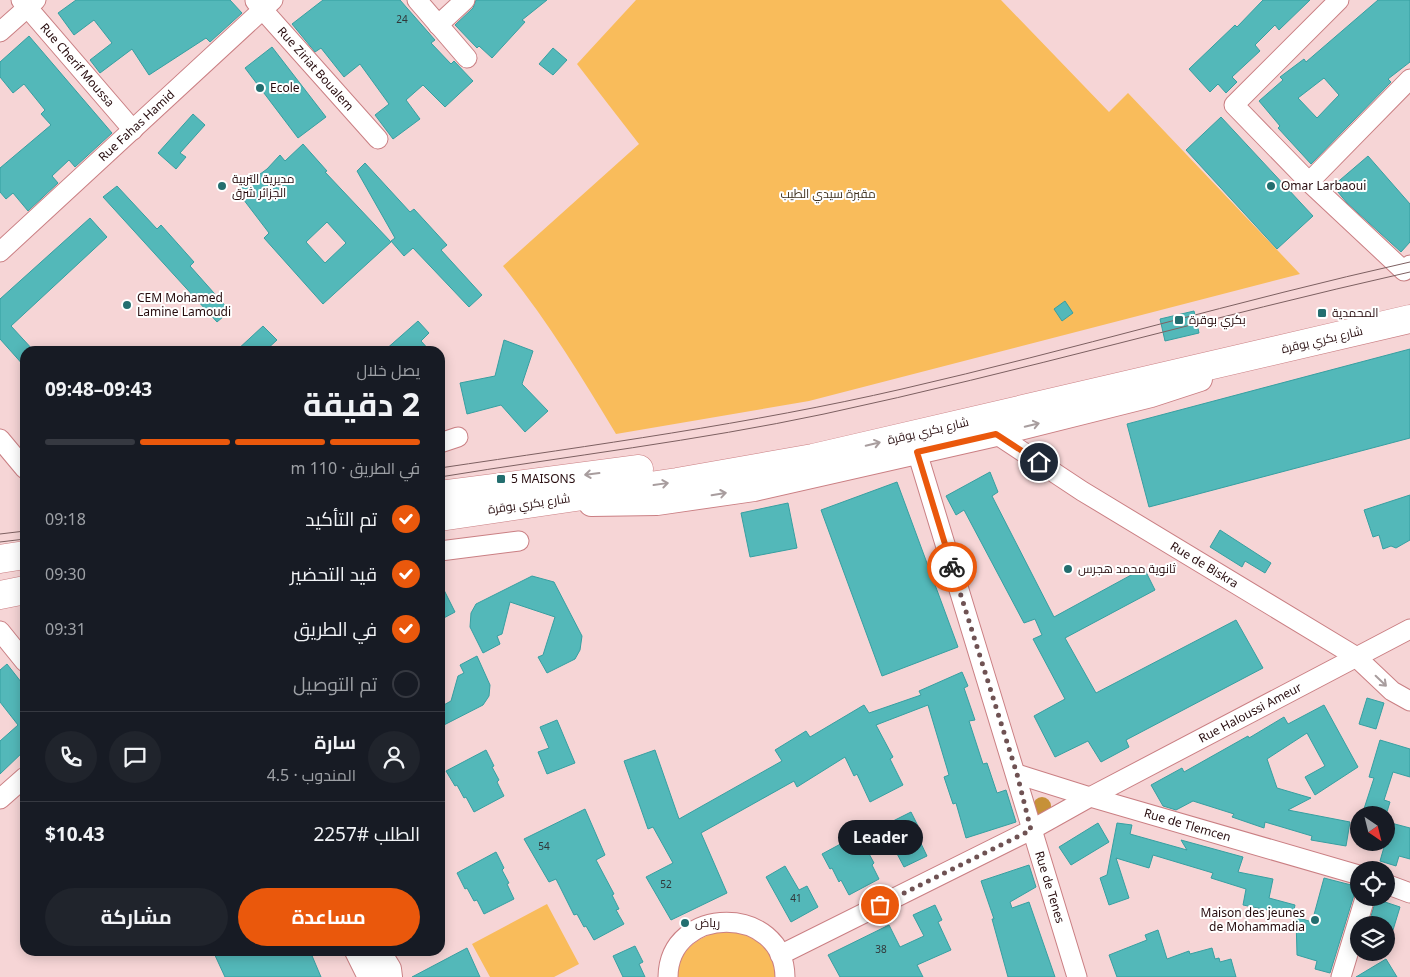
<!DOCTYPE html>
<html lang="ar">
<head>
<meta charset="utf-8">
<style>
  :root { --surface:#171b24; --page:#20242c; --text:#f1f3f6; --muted:#9ea1a6; --line:#363941; --accent:#ea580c }
  body { margin:0; font-family:"Noto Sans",Cairo,sans-serif; background:var(--page); color:var(--text); direction:rtl; height:100vh; display:flex; flex-direction:column; font-size:19px; white-space:nowrap }
  * { box-sizing:border-box; margin:0 }
  p { font-size:16px; color:var(--muted) }
  .icon { flex:none; width:28px; height:28px; fill:none; stroke:currentColor; stroke-width:2; stroke-linecap:round; stroke-linejoin:round }
  .map { position:relative; flex:1; overflow:hidden; direction:ltr }
  .drawer { position:absolute; left:20px; top:346px; width:425px; height:610px; display:flex; flex-direction:column; background:var(--surface); border-radius:15px; box-shadow:0 2px 12px #0003; direction:rtl }
  .drawer>* { flex:none }
  .needle { width:32px; rotate:145deg }
  .fabs { position:absolute; left:1350px; top:806px; display:grid; gap:10px }
  .fabs a { display:grid; place-items:center; width:45px; height:45px; border-radius:50%; background:var(--surface); box-shadow:0 2px 12px #0003; font-size:25px }
  .pin { position:absolute; display:grid; place-items:center; width:42px; height:42px; color:#fff; margin:-21px; border:2px solid #fff; border-radius:50%; box-shadow:0 1px 5px #0007 }
  .courier { position:absolute; display:grid; place-items:center; width:50px; height:50px; margin:-25px; border:4px solid #ea580c; border-radius:50%; background:#fff; color:#222; box-shadow:0 1px 6px #0007 }
  .bubble { position:absolute; height:35px; border-radius:18px; background:var(--surface); box-shadow:0 2px 12px #0003; font-size:16px; font-weight:700; line-height:35px; text-align:center; direction:rtl }
  .summary em { font-style:normal; font-weight:700 }
  .summary div { display:flex; flex-direction:column-reverse }
  .summary { display:flex; align-items:center; justify-content:space-between; height:85px; padding:0 25px }
  h1 { font-size:32px; font-weight:700; line-height:38px }
  .bar { display:grid; grid-template-columns:repeat(4,1fr); gap:8px 5px; align-content:center; height:60px; padding:0 25px }
  .bar i { height:6px; border-radius:4px; background:var(--line) }
  .bar .selected { background:var(--accent) }
  .bar p { grid-column:span 4 }
  .line { display:flex; align-items:center; gap:12px; padding:0 25px; border-top:1px solid var(--line) }
  .line div { flex:1 }
  .round { display:grid; place-items:center; flex:none; width:52px; height:52px; border-radius:26px; background:var(--page) }
  ol { padding:0 25px; list-style:none }
  li { display:flex; align-items:center; gap:15px; height:55px }
  li p { margin-inline-start:auto }
  li .icon { padding:5px; border-radius:50%; background:var(--accent); color:#fff; stroke-width:4 }
  li:last-child { color:var(--muted) }
  li i { width:28px; height:28px; border:2px solid var(--line); border-radius:50% }
  .action { display:flex; gap:10px; margin-top:auto; padding:10px 25px }
  .action a { flex:1; height:58px; border-radius:30px; background:var(--accent); color:#fff; font-size:20px; font-weight:700; line-height:58px; text-align:center }
  .action a+a { background:var(--page); color:var(--text) }
  .map>svg:first-child { display:block }
</style>
</head>
<body>
<div class="map">
<svg width="1410" height="977" viewBox="0 0 1410 977">
  <rect width="100%" height="100%" fill="#f6d5d6"/>
  <path fill="#f9bc5b" d="M636,0H1001L1109,112L1128,93L1300,274L809,401L616,434C581,376 546,318 503,266L639,144L577,64Z
    M547,904L579,964L554,977H490L472,944Z
    M729,930C753,935 776,949 777,977H676C680,947 701,934 729,930Z"/>
  <path fill="#c69138" d="M1033 806a9 9 0 1 1 18 0a9 9 0 1 1-18 0Z"/>
  <path fill="#53b8b9" stroke="#379fa1" fill-rule="evenodd" d="M76,0H230L242,13L210,42L206,38L149,75L132,49L100,73L90,60L112,43L94,20L74,35L58,13Z
    M323,0H400L435,40L431,43L451,64L454,61L473,81L445,107L423,85L406,100L420,119L393,139L375,115L389,104L360,64L344,77L321,48L315,52L292,24Z
    M476,0H547L522,20L525,22L492,58L479,46L477,48L455,25L473,8Z
    M1263,0H1310L1279,30L1275,25L1255,45L1260,51L1232,77L1237,82L1226,93L1218,84L1210,92L1189,69L1235,25L1237,27Z
    M1378,0H1410V62L1388,79L1391,82L1311,164L1278,128L1280,126L1259,101L1283,80L1280,77L1304,59L1306,62ZM1324,78L1339,95L1317,118L1298,98Z
    M29,36L112,133L75,167L69,160L52,176L58,183L28,211L13,193L6,199L0,192V168L51,125L41,114L45,110L24,84L13,93L0,77V62Z
    M272,47L326,117L298,138L245,68Z
    M553,48L567,60L553,75L539,64Z
    M193,114L205,125L180,153L186,157L176,169L158,153Z
    M1221,117L1313,216L1277,249L1186,150Z
    M303,144L327,171L325,172L391,242L323,304L264,238L269,233L237,191L267,169L280,155L285,161ZM327,222L346,243L325,263L306,242Z
    M1368,156L1410,204V242L1401,252L1347,203L1333,186Z
    M365,163L410,212L414,209L447,245L441,250L482,295L469,307L413,248L404,256L391,241L395,238L357,171Z
    M117,186L157,229L161,225L194,262L190,266L230,311L217,322L103,197Z
    M90,218L107,237L11,326L34,351H25V367L0,339V299Z
    M1065,301L1073,313L1062,321L1054,309Z
    M1194,311L1199,333L1165,341L1160,319Z
    M418,321L429,333L421,341L430,351H384Z
    M263,326L277,340L265,351H236Z
    M504,340L533,351L522,384L548,411L525,432L501,405L467,414L460,383L495,376Z
    M1410,349V438L1149,507L1127,424Z
    M990,472L998,492L992,496L1054,617L1144,568L1155,590L1065,638L1096,693L1236,620L1263,668L1126,740L1129,747L1101,762L1088,741L1055,757L1034,716L1065,699L1033,639L1042,635L1035,619L1024,623L964,510L956,515L946,496Z
    M897,482L958,647L882,676L821,510Z
    M1410,495V540L1396,548L1391,546L1383,549L1379,535L1373,537L1364,510Z
    M788,503L797,548L750,557L741,513Z
    M1220,530L1271,563L1265,573L1245,561L1242,567L1210,547Z
    M532,576L554,582L582,636L580,650L575,659L547,673L538,657L543,655L555,617L510,602L502,634L497,636L500,644L483,653L470,627L471,613L476,604Z
    M440,582L455,612L440,620Z
    M477,656L490,685L489,696L483,705L440,727V707L451,701L458,676L464,673L460,665Z
    M7,664L25,687V750L0,774V741L18,725L0,702V670Z
    M962,672L968,686L964,688L975,720L969,721L983,764L987,763L997,793L1006,790L1016,822L966,838L956,803L953,804L944,777L949,775L928,705L876,725L893,757L890,759L903,785L870,802L857,774L854,776L845,757L797,787L794,781L701,833L727,893L671,920L646,877L673,863L653,827L648,829L624,761L655,750L679,819L782,761L775,750L806,731L810,737L864,705L869,713L921,695L919,691Z
    M1367,698L1384,703L1376,729L1359,724Z
    M1324,705L1358,767L1315,795L1305,777L1325,766L1307,733L1267,759L1277,788L1311,798L1288,810L1350,822L1346,846L1311,840L1312,836L1265,822L1264,828L1232,817L1234,814L1193,801L1176,810L1163,806L1151,785L1182,768L1184,772L1248,736L1249,738L1284,717L1288,724Z
    M557,720L575,763L547,774L538,752L549,748L540,727Z
    M1380,740L1410,749V777L1393,772L1384,800L1390,802L1386,815H1362L1374,778L1369,777Z
    M486,750L494,766L492,767L499,780L497,782L504,796L474,812L466,797L464,798L457,785L455,786L446,771Z
    M585,809L605,855L596,860L614,894L612,895L619,909L616,910L624,924L594,940L586,926L584,927L577,914L574,915L556,879L549,882L524,839Z
    M911,812L918,826L914,829L927,856L904,867L894,848L900,846L889,823Z
    M1098,823L1109,842L1071,865L1059,847Z
    M1117,823L1132,825L1130,834L1187,850L1181,840L1243,857L1238,872L1273,879L1269,898L1295,905L1293,915L1243,905L1246,889L1211,878L1213,873L1153,855L1149,868L1116,858L1129,898L1109,905L1100,878L1107,875Z
    M1391,823L1410,828V859L1399,856L1396,866L1380,861Z
    M861,833L869,849L867,850L874,863L872,865L879,879L849,895L841,880L839,882L832,868L830,869L822,854Z
    M496,852L504,868L502,870L509,883L507,884L514,899L484,914L477,900L474,901L467,888L465,889L457,873Z
    M1029,865L1036,887L1010,902L1012,908L1029,902L1055,977H1008L992,919H994L981,881Z
    M785,866L799,890L807,886L818,907L791,922L766,877Z
    M1324,878L1359,887L1354,895L1330,973L1315,969L1317,961L1297,955L1296,917L1312,922Z
    M1376,899L1400,907L1393,930L1386,928V925L1369,923Z
    M935,905L942,920L938,922L951,950L917,965L923,977H840L828,955L889,925L900,947L924,936L913,915Z
    M1158,930L1167,959L1189,951L1190,954L1212,948L1215,959L1219,958L1220,962L1231,959L1236,977H1117L1109,955L1147,940L1145,935Z
    M635,946L643,962L639,964L645,977H623L613,956Z
    M467,948L480,977H412Z
    M213,951H310L321,977H225Z
    M1386,959L1397,977H1356Z"/>
  <g fill="none" stroke-linecap="round" stroke-linejoin="round">
    <g stroke="#ca7f83" stroke-width="21">
      <g id="minor">
        <path id="s1" d="M21,0L133,130"/>
        <path d="M417,0L467,58"/>
        <path d="M1339,0L1234,105L1309,182L1404,271L1410,265"/>
        <path id="s2" d="M255,1L378,139"/>
        <path d="M438,25L465,0"/>
        <path d="M0,32L36,0"/>
        <path d="M1309,182L1410,79"/>
        <path id="s3" d="M0,252L273,0"/>
        <path id="s4" d="M996,434L1082,491L1355,656L1392,691L1410,701"/>
        <path d="M0,439L25,469"/>
        <path d="M440,443L458,437"/>
        <path id="s5" d="M917,452L1077,977"/>
        <path d="M440,551L519,541"/>
        <path d="M0,631L25,662"/>
        <path id="s6" d="M1017,774L1090,797L1359,875"/>
        <path d="M0,799L25,777"/>
        <path d="M1386,884L1410,893"/>
        <path id="s7" d="M780,955L1031,830L1090,797L1410,629"/>
        <path d="M668,977C669,904 784,904 785,977"/>
        <path d="M1341,977L1365,898"/>
      </g>
    </g>
    <g stroke="#ca7f83" stroke-width="26">
      <path id="tertiary" d="M591,504L657,503L754,489L996,434L1151,395L1200,379
        M357,951L370,977
        M378,951L389,969L390,977"/>
    </g>
    <g stroke="#ca7f83" stroke-width="29">
      <path id="trunk" d="M440,495L639,469
        M440,517L677,482L813,458L1410,319
        M0,559L25,555
        M0,595L25,590"/>
    </g>
    <use href="#minor" stroke="#fff" stroke-width="19"/>
    <use href="#tertiary" stroke="#fff" stroke-width="24"/>
    <use href="#trunk" stroke="#fff" stroke-width="28"/>
    <path stroke="#7d6061" stroke-width="1" d="M440,468C594,445 750,424 902,389C1072,350 1240,300 1410,262
      M440,477C568,456 697,441 824,414C1020,372 1214,316 1410,272
      M0,534L25,531
      M0,542L25,539"/>
  </g>
  <defs><path id="oneway-shaft" d="M-6 0H5M1.5-3L5.5 0L1.5 3" fill="none" stroke-width="1.6" stroke-linecap="round" stroke-linejoin="round" transform="scale(1.25)"/></defs>
  <g stroke="#a89d9e">
    <use href="#oneway-shaft" transform="translate(1032 425) rotate(-14)"/>
    <use href="#oneway-shaft" transform="translate(873 444) rotate(-13)"/>
    <use href="#oneway-shaft" transform="translate(592 474) rotate(173)"/>
    <use href="#oneway-shaft" transform="translate(661 484) rotate(-8)"/>
    <use href="#oneway-shaft" transform="translate(719 494) rotate(-9)"/>
    <use href="#oneway-shaft" transform="translate(1381 681) rotate(44)"/>
  </g>
  <g fill="none" stroke-linecap="round" stroke-linejoin="round">
    <path stroke="#6f5253" stroke-width="5" stroke-dasharray="0 9" d="M880,905L1031,830L1017,774L952,567"/>
    <path stroke="#ea580c" stroke-width="6" d="M952,567L917,452L996,434L1039,462"/>
  </g>
  <g fill="#236e6f" stroke="#fff" stroke-width="2">
    <circle cx="260" cy="88" r="5"/>
    <circle cx="222" cy="186" r="5"/>
    <circle cx="1271" cy="186" r="5"/>
    <circle cx="127" cy="305" r="5"/>
    <rect x="1317" y="308" width="10" height="10" rx="2.5"/>
    <rect x="1174" y="315" width="10" height="10" rx="2.5"/>
    <rect x="496" y="474" width="10" height="10" rx="2.5"/>
    <circle cx="1068" cy="569" r="5"/>
    <circle cx="1315" cy="920" r="5"/>
    <circle cx="685" cy="923" r="5"/>
  </g>
  <g text-anchor="middle" stroke-width="4" stroke-linejoin="round" paint-order="stroke">
    <g font-size="10" fill="#313638">
      <text x="402" y="23">24</text>
      <text x="544" y="850">54</text>
      <text x="666" y="888">52</text>
      <text x="796" y="902">41</text>
      <text x="881" y="953">38</text>
    </g>
    <g font-size="12" fill="#260b0d" stroke="#fff">
      <text dy="4" stroke="none"><textPath href="#s1" startOffset="86">Rue Cherif Moussa</textPath></text>
      <text dy="4" stroke="none"><textPath href="#s2" startOffset="91">Rue Ziriat Boualem</textPath></text>
      <text dy="4" stroke="none"><textPath href="#s3" startOffset="186">Rue Fahas Hamid</textPath></text>
      <text transform="translate(1322 340) rotate(-13)" y="4">شارع بكري بوقرة</text>
      <text transform="translate(928 431) rotate(-13)" y="4">شارع بكري بوقرة</text>
      <text transform="translate(529 504) rotate(-8)" y="4">شارع بكري بوقرة</text>
      <text dy="4" stroke="none"><textPath href="#s4" startOffset="246">Rue de Biskra</textPath></text>
      <text dy="4" stroke="none"><textPath href="#s7" startOffset="529">Rue Haloussi Ameur</textPath></text>
      <text dy="4" stroke="none"><textPath href="#s6" startOffset="178">Rue de Tlemcen</textPath></text>
      <text dy="4" stroke="none"><textPath href="#s5" startOffset="455">Rue de Tenes</textPath></text>
    </g>
    <g font-size="12" fill="#260b0d" stroke="#fff" text-anchor="start">
      <text x="270" y="92">Ecole</text>
      <text x="232" y="183">مديرية التربية<tspan x="232" dy="14">الجزائر شرق</tspan></text>
      <text x="1281" y="190">Omar Larbaoui</text>
      <text x="137" y="302">CEM Mohamed<tspan x="137" dy="14">Lamine Lamoudi</tspan></text>
      <text x="1332" y="317">المحمدية</text>
      <text x="1189" y="324">بكري بوقرة</text>
      <text x="511" y="483">5 MAISONS</text>
      <text x="1078" y="573">ثانوية محمد هجرس</text>
      <text x="1305" y="917" text-anchor="end">Maison des jeunes<tspan x="1305" dy="14">de Mohammadia</tspan></text>
      <text x="695" y="927">رياض</text>
    </g>
    <g font-size="12" fill="#40321f" stroke="#fff">
      <text x="828" y="198">مقبرة سيدي الطيب</text>
    </g>
  </g>
</svg>
<div class="fabs">
<a><svg class="needle" viewBox="-14 -14 28 28"><path d="M0-13l5 13h-10z" fill="#e53935"/><path d="M0 13l5-13h-10z" fill="#9ea1a6"/></svg></a>
<a><svg class="icon" aria-label="locate" viewBox="0 0 24 24"><circle cx="12" cy="12" r="6"/><path d="M12 2v4M12 18v4M2 12h4M18 12h4"/></svg></a>
<a><svg class="icon" aria-label="layers" viewBox="0 0 24 24"><path d="M12 4l9 5-9 5-9-5zM3 14l9 5 9-5"/></svg></a>
</div>
<div class="pin" style="left:880px;top:905px;background:#ea580c"><svg class="icon" aria-label="bag" viewBox="0 0 24 24"><path d="M5 8h14l-1 12H6zM9 8a3 3 0 0 1 6 0"/></svg></div>
<div class="pin" style="left:1039px;top:462px;background:#1f2937"><svg class="icon" aria-label="home" viewBox="0 0 24 24"><path d="M3 11l9-7 9 7M6 9v11h12V9"/></svg></div>
<div class="courier" style="left:952px;top:567px"><svg class="icon" aria-label="bike" viewBox="0 0 24 24"><circle cx="6" cy="16" r="4"/><circle cx="18" cy="16" r="4"/><path d="M6 16l4-8h5l3 8M10 8l3 8H6M13 5h3"/></svg></div>
<div class="bubble" style="left:838px;top:820px;width:85px">Leader</div>
<section class="drawer">
<div class="summary"><div><h1>2 دقيقة</h1><p>يصل خلال</p></div><em>09:43–09:48</em></div>
<div class="bar"><i class="selected"></i><i class="selected"></i><i class="selected"></i><i></i><p>في الطريق · 110 m</p></div>
<ol>
<li><svg class="icon" aria-label="check" viewBox="0 0 24 24"><path d="M5 12l5 5 9-10"/></svg>تم التأكيد<p>09:18</p></li>
<li><svg class="icon" aria-label="check" viewBox="0 0 24 24"><path d="M5 12l5 5 9-10"/></svg>قيد التحضير<p>09:30</p></li>
<li><svg class="icon" aria-label="check" viewBox="0 0 24 24"><path d="M5 12l5 5 9-10"/></svg>في الطريق<p>09:31</p></li>
<li><i></i>تم التوصيل</li>
</ol>
<div class="line" style="height:90px"><a class="round"><svg class="icon" aria-label="person" viewBox="0 0 24 24"><circle cx="12" cy="8" r="4"/><path d="M4 21q1-7 8-7t8 7"/></svg></a><div><b>سارة</b><p>المندوب · 4.5</p></div><a class="round"><svg class="icon" aria-label="chat" viewBox="0 0 24 24"><path d="M4 5h16v11H9l-5 4z"/></svg></a><a class="round"><svg class="icon" aria-label="phone" viewBox="0 0 24 24"><path d="M5 4h4l2 5-3 2q2 4 5 5l2-3 5 2v4C11 20 4 13 5 4z"/></svg></a></div>
<div class="line" style="height:65px"><div>الطلب #2257</div><b>$10.43</b></div>
<div class="action"><a>مساعدة</a><a>مشاركة</a></div>
</section>
</div>
</body>
</html>
